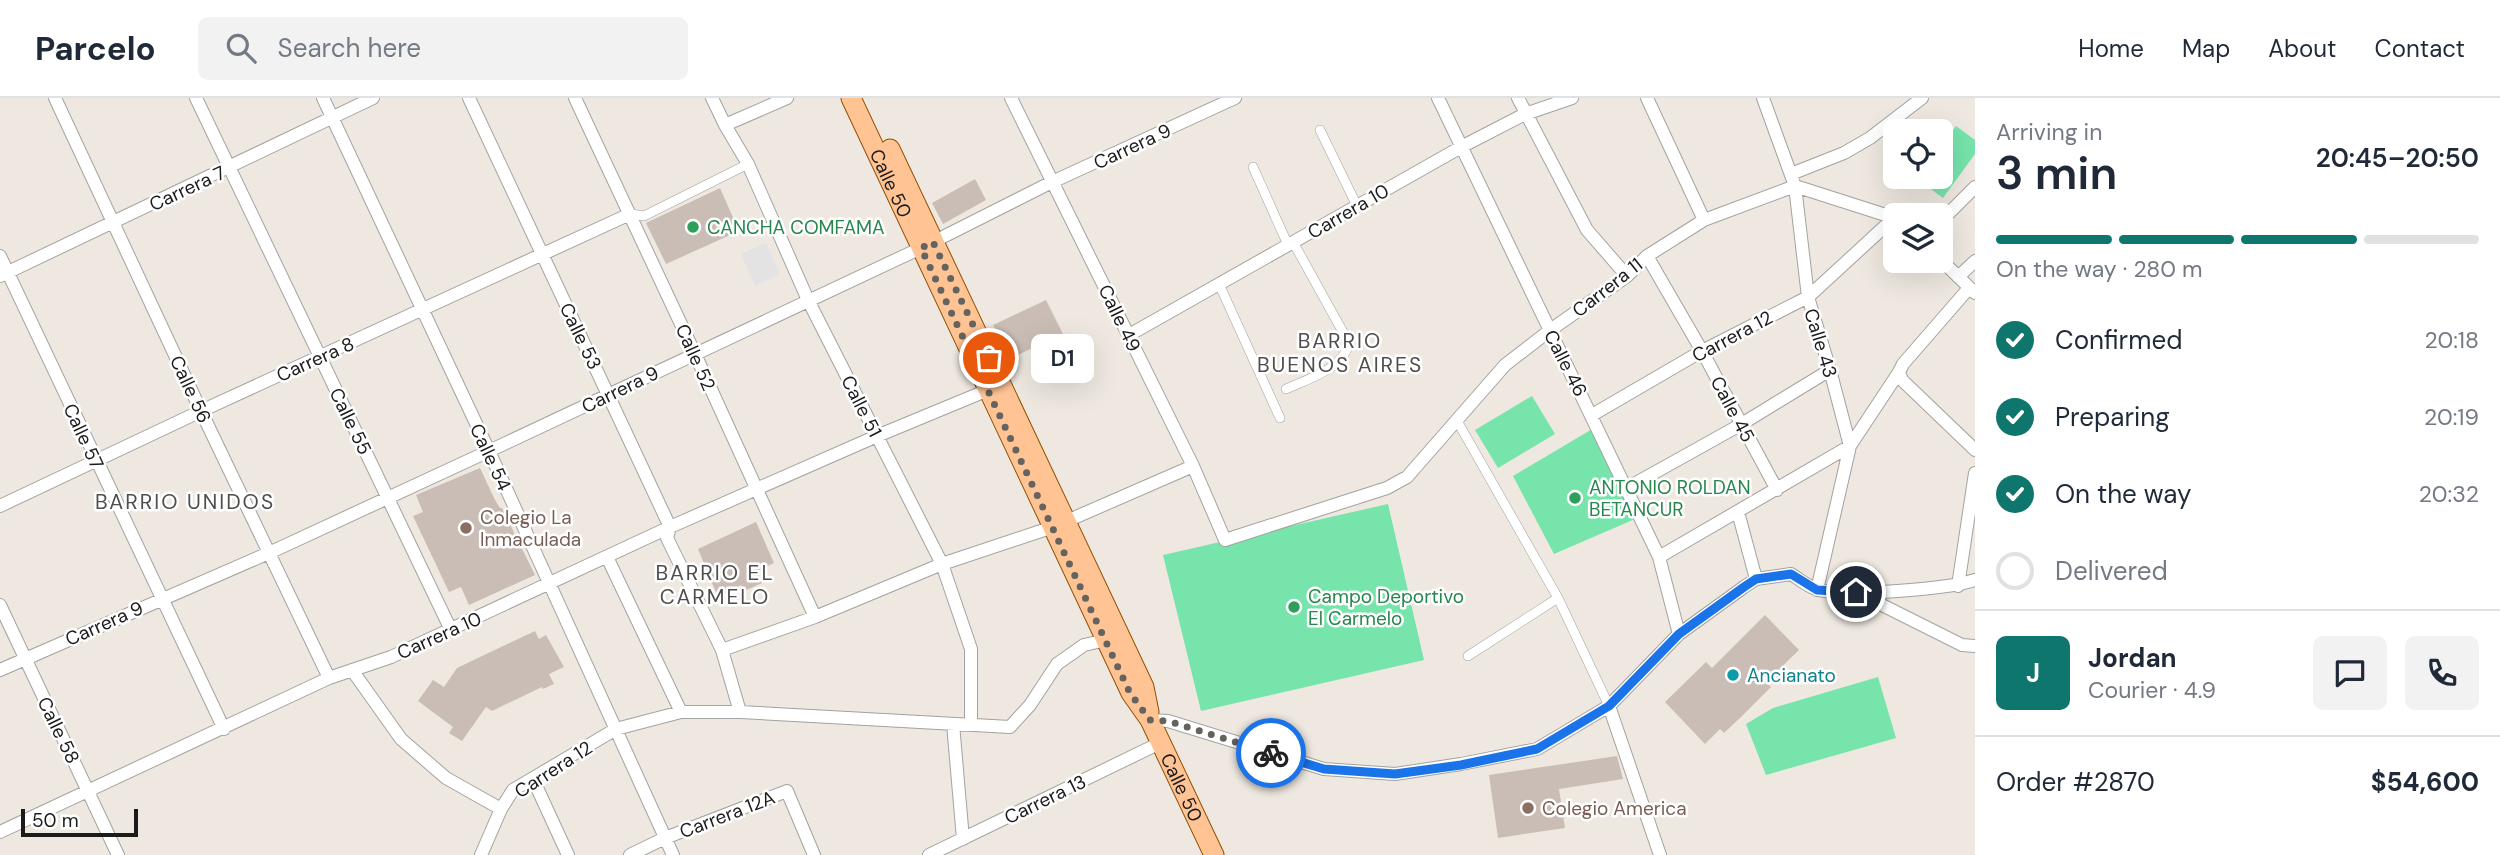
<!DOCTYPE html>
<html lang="en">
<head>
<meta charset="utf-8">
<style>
  :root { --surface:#fff; --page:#f2f2f3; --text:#1f2937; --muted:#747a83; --line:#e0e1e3; --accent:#0f766e }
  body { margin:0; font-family:"DM Sans",sans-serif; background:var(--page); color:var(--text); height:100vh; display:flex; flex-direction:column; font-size:26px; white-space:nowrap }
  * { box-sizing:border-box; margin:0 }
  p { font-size:23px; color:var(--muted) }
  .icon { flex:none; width:38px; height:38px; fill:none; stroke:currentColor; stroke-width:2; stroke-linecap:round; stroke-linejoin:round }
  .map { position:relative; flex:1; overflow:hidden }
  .side { display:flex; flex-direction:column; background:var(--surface); width:525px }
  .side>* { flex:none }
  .controls { position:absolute; left:1883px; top:21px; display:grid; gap:14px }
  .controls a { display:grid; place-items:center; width:70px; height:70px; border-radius:10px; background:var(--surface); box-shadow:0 7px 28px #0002; font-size:35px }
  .scale { position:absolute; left:21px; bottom:18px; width:117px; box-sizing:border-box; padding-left:7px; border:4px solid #1b1b1b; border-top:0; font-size:19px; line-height:24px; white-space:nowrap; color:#1b1b1b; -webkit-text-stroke:5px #fff; paint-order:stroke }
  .pin { position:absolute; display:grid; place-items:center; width:60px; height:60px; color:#fff; margin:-30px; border:4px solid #fff; border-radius:50%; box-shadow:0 2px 7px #0007 }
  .courier { position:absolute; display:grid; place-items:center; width:70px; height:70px; margin:-35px; border:5px solid #1a73e8; border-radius:50%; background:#fff; color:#222; box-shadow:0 2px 9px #0007 }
  .bubble { position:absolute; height:49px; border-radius:10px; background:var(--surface); box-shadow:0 7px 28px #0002; font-size:23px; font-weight:600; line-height:49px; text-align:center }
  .overview em { font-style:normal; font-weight:600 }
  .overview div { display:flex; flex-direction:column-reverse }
  .overview { display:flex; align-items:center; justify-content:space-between; height:119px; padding:0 21px }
  h1 { font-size:46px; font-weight:600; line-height:52px }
  .bar { display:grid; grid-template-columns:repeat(4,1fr); gap:10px 7px; align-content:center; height:84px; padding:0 21px }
  .bar i { height:9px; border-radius:5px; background:var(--line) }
  .bar .on { background:var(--accent) }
  .bar p { grid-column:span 4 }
  .line { display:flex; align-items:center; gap:18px; padding:0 21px; border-top:2px solid var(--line) }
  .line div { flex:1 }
  .round { display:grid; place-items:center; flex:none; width:74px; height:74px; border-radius:10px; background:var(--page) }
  ol { padding:0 21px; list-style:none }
  li { display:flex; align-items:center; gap:21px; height:77px }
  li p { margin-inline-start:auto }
  li .icon { padding:7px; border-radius:50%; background:var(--accent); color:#fff; stroke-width:4 }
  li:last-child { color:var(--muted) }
  li i { width:38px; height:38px; border:4px solid var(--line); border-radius:50% }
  header { display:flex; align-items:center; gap:42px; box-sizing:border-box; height:98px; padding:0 35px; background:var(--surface); border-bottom:2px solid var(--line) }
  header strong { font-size:33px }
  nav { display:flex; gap:38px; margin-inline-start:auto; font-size:24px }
  .search { width:490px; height:63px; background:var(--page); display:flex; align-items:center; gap:18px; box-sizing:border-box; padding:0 24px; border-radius:10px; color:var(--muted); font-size:26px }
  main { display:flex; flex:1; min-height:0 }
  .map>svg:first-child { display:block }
</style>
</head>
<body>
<header>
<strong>Parcelo</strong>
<div class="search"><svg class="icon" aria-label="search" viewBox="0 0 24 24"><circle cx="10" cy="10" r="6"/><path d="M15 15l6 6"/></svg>Search here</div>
<nav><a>Home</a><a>Map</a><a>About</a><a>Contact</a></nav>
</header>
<main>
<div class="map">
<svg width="1975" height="757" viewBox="0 0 1975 757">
  <rect width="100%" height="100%" fill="#eee8e0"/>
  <path fill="#77e4ac" d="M1956,28L1975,42V56L1943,100L1917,81L1919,79H1941V49Z
    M1532,298L1555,336L1498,370L1475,332Z
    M1594,330L1635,421L1554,456L1513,378Z
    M1388,406L1424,562L1201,613L1163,457Z
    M1878,579L1896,640L1766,677L1746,626L1773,610Z"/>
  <path fill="#e3e3e3" d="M766,145L780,176L755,188L741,156Z"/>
  <path fill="#cabdb6" d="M975,81L986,102L943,126L932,105Z
    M720,90L739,133L666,166L646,125Z
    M1046,202L1063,236L1009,261L993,227Z
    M480,370L495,402L500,410H502L535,477L469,507L461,489L449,494L413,418L423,414L416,397Z
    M756,424L774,465L757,473L762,485L744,493L741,487L718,499L698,451Z
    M1765,517L1799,552L1766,584L1771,589L1741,619L1724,635L1720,631L1705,646L1665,604L1706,564L1712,570Z
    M535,533L539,541L546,537L564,569L549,576L554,586L543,591L542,589L492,613L486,609L462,643L449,635L453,629L418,603L433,582L444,589L457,570Z
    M1617,658L1623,681L1559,691L1565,730L1498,740L1489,677Z"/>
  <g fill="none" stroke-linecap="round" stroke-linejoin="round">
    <g stroke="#a2a2a2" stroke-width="10">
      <path id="pedestrian" d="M1320,32L1357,108
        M1253,69L1288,147
        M630,116L644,118L748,66
        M1219,186L1280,320
        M1286,291C1308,281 1343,271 1349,245L1293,144
        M1456,321L1558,500L1609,608
        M1468,558L1558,500"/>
    </g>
    <g stroke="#a2a2a2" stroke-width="14">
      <path id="minor" d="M55,0L201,313L329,580
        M196,0L451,532
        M323,0L489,353L673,757
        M469,0L670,429L667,440L722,552L740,614
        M575,0L695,256L815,519
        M712,0L725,27L748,66L808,202L942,466L971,551V626
        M1011,0L1193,368L1225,442L1387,390L1407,379L1505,267L1549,233L1627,178L1647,158L1704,122L1795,88L1895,120
        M1438,0L1659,459L1679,536
        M1518,0L1587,132L1627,178
        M1647,0L1704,122
        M1763,0L1795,88L1808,199L1830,272L1850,348L1817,492
        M725,27L787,0
        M1791,76L1844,55L1870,40L1922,0
        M1941,123L1975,89
        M0,158L224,631
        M1647,158L1702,253L1777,392
        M1941,162L1975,195
        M0,178L373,0
        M1958,179L1975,163
        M1969,190L1903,266L1899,274L1902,282L1975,352
        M1129,237L1463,48L1525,16L1572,0
        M1592,317L1702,253L1808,199L1894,120
        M1627,390L1740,327L1830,272
        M0,408L201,313L630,116
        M1738,414L1756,481
        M607,459L681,614
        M1659,459L1850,348L1899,274
        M1958,488L1975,375
        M1856,494L1962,547L1975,548
        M0,507L118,757
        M722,552L815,519L942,466L1053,429L1193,368
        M0,572L271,454L489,353L921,150L1052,84L1235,0
        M352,572L401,641L446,680L501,711
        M1609,608L1660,757
        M1150,622L1168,623L1324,671L1395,676L1461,666L1537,651L1609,608L1679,536L1744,489L1756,481L1791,476C1799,481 1810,490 1819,492C1851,498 1944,492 1975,482
        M953,626L963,741
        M533,681L568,757
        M0,734L329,580L391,559L670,429L877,338L988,292
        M481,757L501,711L513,692L616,631L681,614H740L1010,629L1030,607L1057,566L1084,547L1106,542
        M630,757L665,740L787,693L814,757
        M929,757L1160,645"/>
    </g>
    <g stroke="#935000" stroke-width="21">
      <g id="primary">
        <path id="s1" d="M851,0L1131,595L1150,622L1214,757"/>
        <path d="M890,51L1144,589L1149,614"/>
      </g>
    </g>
    <use href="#pedestrian" stroke="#fff" stroke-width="9"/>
    <use href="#minor" stroke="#fff" stroke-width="12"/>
    <use href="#primary" stroke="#ffc394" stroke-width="19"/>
  </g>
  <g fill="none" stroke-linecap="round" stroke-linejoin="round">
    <path stroke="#656360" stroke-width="7" stroke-dasharray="0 12.6" d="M989,260L933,144L921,150L1130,595L1150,622L1168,623L1271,655"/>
    <path stroke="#1a73e8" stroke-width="9" d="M1271,655L1324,671L1395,676L1461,667L1537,651L1609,608L1679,536L1744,489L1756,481L1791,476L1817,492L1856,494"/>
  </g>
  <g fill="#2e9e5b" stroke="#fff" stroke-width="2.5">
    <circle cx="693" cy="129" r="7"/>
    <circle cx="1575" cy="400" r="7"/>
    <circle cx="1294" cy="509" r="7"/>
  </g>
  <g fill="#8d6e63" stroke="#fff" stroke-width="2.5">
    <circle cx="466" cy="430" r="7"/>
    <circle cx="1528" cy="710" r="7"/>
  </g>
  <circle fill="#0f9aa8" stroke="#fff" stroke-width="2.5" cx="1733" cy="577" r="7"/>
  <g text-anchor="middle" stroke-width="5" stroke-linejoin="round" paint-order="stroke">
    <g font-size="19" fill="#1b1b1b" stroke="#fff">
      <text transform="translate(1132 48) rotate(-25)" y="7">Carrera 9</text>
      <text dy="7" stroke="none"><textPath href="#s1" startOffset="94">Calle 50</textPath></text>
      <text transform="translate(187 90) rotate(-25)" y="7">Carrera 7</text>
      <text transform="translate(1348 113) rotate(-30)" y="7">Carrera 10</text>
      <text transform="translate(1607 189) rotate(-38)" y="7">Carrera 11</text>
      <text transform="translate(1120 220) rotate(64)" y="7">Calle 49</text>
      <text transform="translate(581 238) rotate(64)" y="7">Calle 53</text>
      <text transform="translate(1732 238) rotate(-28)" y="7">Carrera 12</text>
      <text transform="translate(1821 245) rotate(73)" y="7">Calle 43</text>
      <text transform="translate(696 259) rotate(66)" y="7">Calle 52</text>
      <text transform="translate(315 261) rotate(-24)" y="7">Carrera 8</text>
      <text transform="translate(1566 265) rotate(63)" y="7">Calle 46</text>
      <text transform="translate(191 291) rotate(65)" y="7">Calle 56</text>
      <text transform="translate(620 291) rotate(-26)" y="7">Carrera 9</text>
      <text transform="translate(862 308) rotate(63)" y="7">Calle 51</text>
      <text transform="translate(1733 311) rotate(62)" y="7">Calle 45</text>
      <text transform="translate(351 323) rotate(64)" y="7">Calle 55</text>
      <text transform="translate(84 338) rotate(65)" y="7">Calle 57</text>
      <text transform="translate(491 359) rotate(65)" y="7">Calle 54</text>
      <text transform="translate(104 525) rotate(-24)" y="7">Carrera 9</text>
      <text transform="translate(439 537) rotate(-24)" y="7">Carrera 10</text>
      <text transform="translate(59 632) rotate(64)" y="7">Calle 58</text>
      <text transform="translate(553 671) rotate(-33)" y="7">Carrera 12</text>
      <text dy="7" stroke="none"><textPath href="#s1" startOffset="765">Calle 50</textPath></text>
      <text transform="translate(1045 701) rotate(-26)" y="7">Carrera 13</text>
      <text transform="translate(727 716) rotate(-21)" y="7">Carrera 12A</text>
    </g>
    <g font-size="19" fill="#27864d" stroke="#fff" text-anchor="start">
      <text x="707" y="136">CANCHA COMFAMA</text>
      <text x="1589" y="396">ANTONIO ROLDAN<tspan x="1589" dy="22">BETANCUR</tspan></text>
      <text x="1308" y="505">Campo Deportivo<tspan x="1308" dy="22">El Carmelo</tspan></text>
    </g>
    <g font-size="19" fill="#785e54" stroke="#fff" text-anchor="start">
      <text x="480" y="426">Colegio La<tspan x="480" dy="22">Inmaculada</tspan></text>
      <text x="1542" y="717">Colegio America</text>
    </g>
    <g font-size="19" fill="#0d838f" stroke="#fff" text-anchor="start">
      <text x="1747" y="584">Ancianato</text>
    </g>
    <g font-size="21" letter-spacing="2" fill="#4e4e4e" stroke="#fff">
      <text x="1340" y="250">BARRIO<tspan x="1340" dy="24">BUENOS AIRES</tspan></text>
      <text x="185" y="411">BARRIO UNIDOS</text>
      <text x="715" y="482">BARRIO EL<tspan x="715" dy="24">CARMELO</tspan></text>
    </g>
  </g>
</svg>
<div class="controls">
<a><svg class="icon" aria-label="locate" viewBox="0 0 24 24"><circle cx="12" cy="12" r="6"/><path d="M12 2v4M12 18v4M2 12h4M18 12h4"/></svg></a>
<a><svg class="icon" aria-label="layers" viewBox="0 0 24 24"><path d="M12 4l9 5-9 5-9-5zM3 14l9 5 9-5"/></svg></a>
</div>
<div class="scale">50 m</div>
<div class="pin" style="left:989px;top:260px;background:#ea580c"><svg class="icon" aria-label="bag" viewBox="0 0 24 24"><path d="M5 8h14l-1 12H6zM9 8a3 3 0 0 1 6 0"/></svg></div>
<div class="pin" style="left:1856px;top:494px;background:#1f2937"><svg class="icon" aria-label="home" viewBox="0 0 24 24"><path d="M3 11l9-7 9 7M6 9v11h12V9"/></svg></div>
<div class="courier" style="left:1271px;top:655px"><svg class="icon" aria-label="bike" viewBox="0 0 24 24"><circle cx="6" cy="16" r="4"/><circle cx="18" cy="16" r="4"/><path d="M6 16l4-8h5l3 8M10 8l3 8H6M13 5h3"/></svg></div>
<div class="bubble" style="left:1031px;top:236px;width:63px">D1</div>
</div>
<section class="side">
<div class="overview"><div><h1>3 min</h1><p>Arriving in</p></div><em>20:45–20:50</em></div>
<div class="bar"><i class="on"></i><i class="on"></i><i class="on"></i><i></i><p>On the way · 280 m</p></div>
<ol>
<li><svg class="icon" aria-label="check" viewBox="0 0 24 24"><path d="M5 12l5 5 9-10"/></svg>Confirmed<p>20:18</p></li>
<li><svg class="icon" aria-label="check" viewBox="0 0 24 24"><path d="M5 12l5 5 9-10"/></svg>Preparing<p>20:19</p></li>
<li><svg class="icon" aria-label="check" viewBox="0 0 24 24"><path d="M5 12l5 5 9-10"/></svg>On the way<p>20:32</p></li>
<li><i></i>Delivered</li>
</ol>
<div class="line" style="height:126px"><b class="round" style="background:var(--accent);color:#fff">J</b><div><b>Jordan</b><p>Courier · 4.9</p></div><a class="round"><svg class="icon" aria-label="chat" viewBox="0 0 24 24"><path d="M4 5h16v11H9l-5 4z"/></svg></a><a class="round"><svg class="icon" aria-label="phone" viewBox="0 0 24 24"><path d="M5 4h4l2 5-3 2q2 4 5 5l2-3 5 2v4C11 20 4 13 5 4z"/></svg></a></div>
<div class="line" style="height:91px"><div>Order #2870</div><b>$54,600</b></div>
</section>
</main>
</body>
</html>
